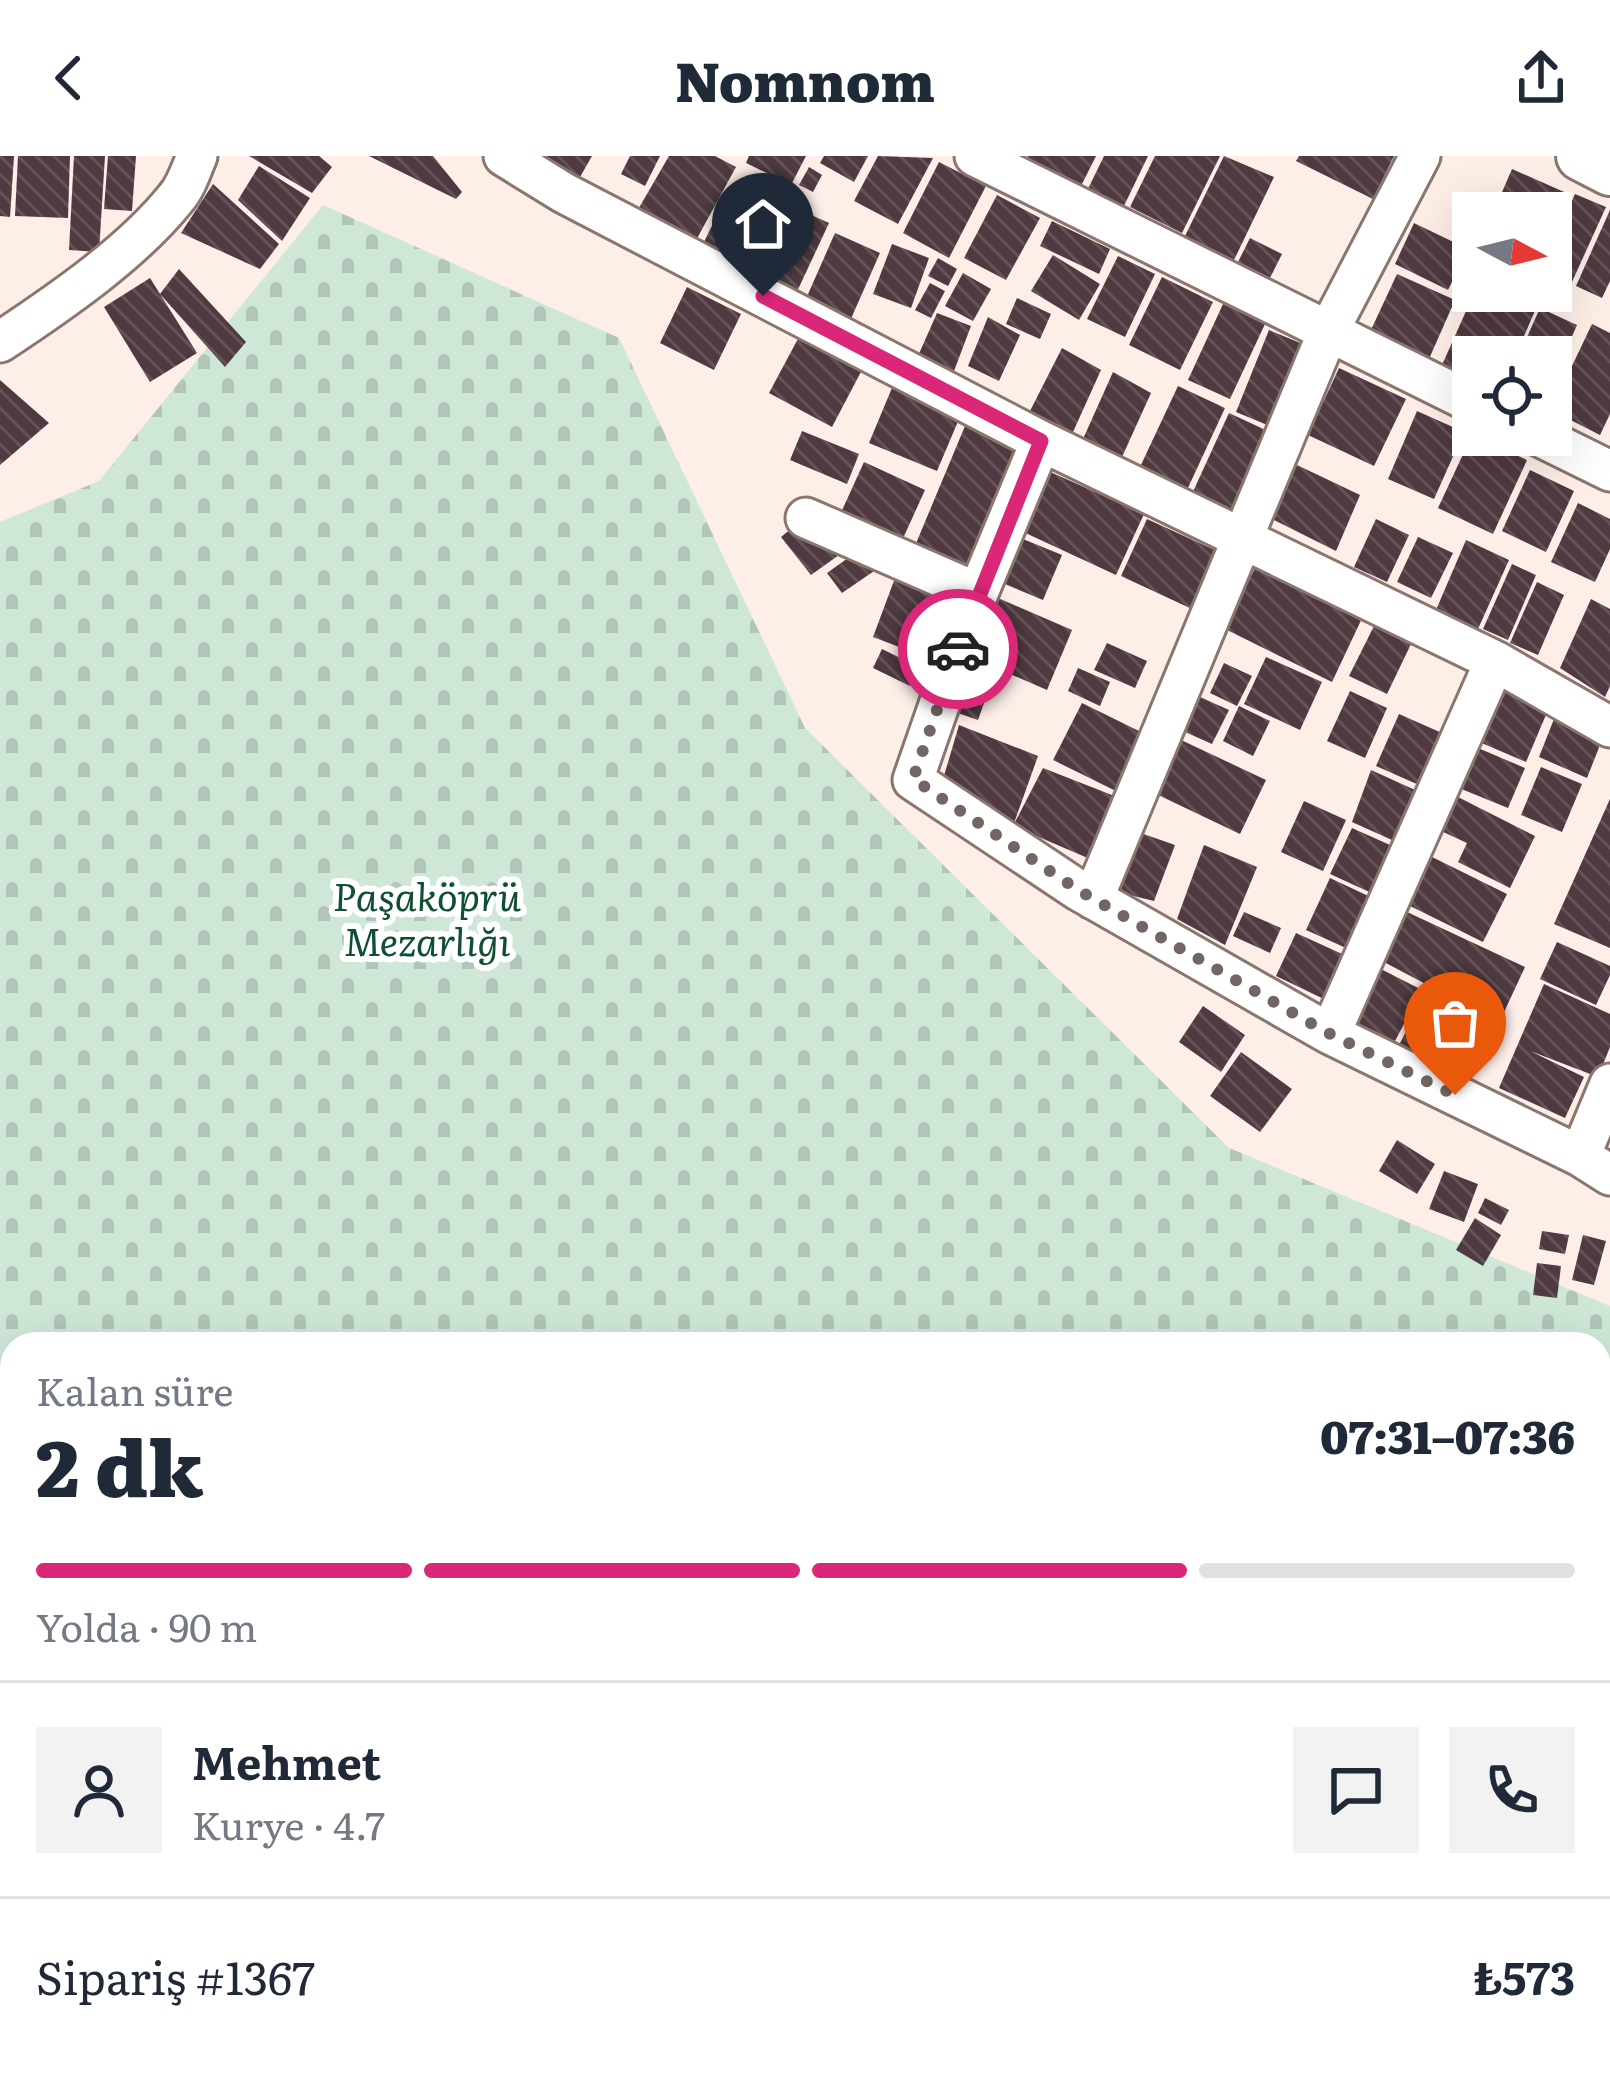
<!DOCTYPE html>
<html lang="tr">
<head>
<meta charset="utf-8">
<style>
  :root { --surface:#fff; --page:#f2f2f3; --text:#1f2937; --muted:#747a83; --line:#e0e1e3; --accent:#db2777 }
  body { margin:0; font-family:Literata,serif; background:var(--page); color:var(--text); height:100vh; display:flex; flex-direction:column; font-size:45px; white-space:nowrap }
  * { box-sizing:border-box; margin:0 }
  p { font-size:39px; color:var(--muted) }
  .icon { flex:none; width:66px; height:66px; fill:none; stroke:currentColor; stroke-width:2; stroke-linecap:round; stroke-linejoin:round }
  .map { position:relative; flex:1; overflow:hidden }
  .side { position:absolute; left:0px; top:1176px; width:1611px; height:744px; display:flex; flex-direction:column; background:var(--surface); border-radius:36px 36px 0 0; box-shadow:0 12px 48px #0002 }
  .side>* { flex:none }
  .needle { width:78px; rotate:97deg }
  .controls { position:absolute; left:1452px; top:36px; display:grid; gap:24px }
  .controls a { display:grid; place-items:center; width:120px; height:120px; border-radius:0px; background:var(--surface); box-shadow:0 12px 48px #0002; font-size:60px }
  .pin { position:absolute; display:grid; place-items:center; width:102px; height:102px; color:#fff; margin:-123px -51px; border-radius:50% 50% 50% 0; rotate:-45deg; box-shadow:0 0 12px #0007 }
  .pin .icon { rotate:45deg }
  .courier { position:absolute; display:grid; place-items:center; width:120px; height:120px; margin:-60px; border:9px solid #db2777; border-radius:50%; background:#fff; color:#222; box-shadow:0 3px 15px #0007 }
  .head em { font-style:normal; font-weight:800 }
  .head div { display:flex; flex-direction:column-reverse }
  .head { display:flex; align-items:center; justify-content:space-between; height:204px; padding:0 36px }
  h1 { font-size:78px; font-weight:800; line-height:90px }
  .bar { display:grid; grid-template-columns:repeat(4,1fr); gap:18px 12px; align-content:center; height:144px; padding:0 36px }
  .bar i { height:15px; border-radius:9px; background:var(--line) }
  .bar .current { background:var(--accent) }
  .bar p { grid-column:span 4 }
  .line { display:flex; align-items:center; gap:30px; padding:0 36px; border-top:3px solid var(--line) }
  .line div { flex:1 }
  .round { display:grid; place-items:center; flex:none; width:126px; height:126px; border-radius:0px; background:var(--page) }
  header { display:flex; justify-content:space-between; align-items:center; height:156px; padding:0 36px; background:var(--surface); font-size:54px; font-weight:800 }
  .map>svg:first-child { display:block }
</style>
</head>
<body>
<header><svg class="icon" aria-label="back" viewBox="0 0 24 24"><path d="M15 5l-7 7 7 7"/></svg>Nomnom<svg class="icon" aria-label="share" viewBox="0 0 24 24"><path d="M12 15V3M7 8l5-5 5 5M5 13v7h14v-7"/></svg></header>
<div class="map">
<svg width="1610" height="1920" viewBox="0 0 1610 1920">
  <defs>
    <pattern id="cemetery-stones" width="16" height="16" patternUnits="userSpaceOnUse" patternTransform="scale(3)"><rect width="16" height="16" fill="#cee7d7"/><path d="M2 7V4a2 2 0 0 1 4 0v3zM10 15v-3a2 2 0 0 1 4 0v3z" fill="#b1c6b8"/></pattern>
    <pattern id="building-back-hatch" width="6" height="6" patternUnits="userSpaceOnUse" patternTransform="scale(3)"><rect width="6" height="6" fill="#4e3a40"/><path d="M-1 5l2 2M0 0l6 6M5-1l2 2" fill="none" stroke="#645458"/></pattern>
  </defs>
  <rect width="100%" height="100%" fill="#fdeee8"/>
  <path fill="url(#cemetery-stones)" d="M323,49L619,182L805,572L1229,992L1610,1150V1920H165L158,1908H1599V1188H12V1813L0,1806V366L99,325Z"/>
  <path fill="url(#building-back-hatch)" d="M0,0H14L10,61L0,60Z
    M18,0H70L68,62L15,60Z
    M74,0H105L99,96L69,94Z
    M108,0H136L132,55L104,53Z
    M249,0H319L332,11L312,37Z
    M369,0H433L462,36L456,43Z
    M528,0H592L576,28Z
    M630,0H660L645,30L621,18Z
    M669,0H715L736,11L694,88L636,57Z
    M749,0H806L791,29L746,7Z
    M824,0H868L854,26L820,7Z
    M878,0L933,2L898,68L854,45Z
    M1028,0H1096L1079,34L1024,6Z
    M1104,0H1148L1122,54L1086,37Z
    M1155,0H1220L1182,77L1130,51Z
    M1224,0L1274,21L1234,104L1185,80Z
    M1299,0H1394L1373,43L1296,5Z
    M939,6L986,30L949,102L903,77Z
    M259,10L310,42L282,85L238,44Z
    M809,11L822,19L813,36L799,29Z
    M1512,13L1571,39L1551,85V57H1493Z
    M213,28L279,88L260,113L181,77Z
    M731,31L764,48L736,105L703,88Z
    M1575,38L1606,51L1567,137L1551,130V92Z
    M997,39L1040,62L1006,124L964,102Z
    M787,48L829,67L794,142L752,123Z
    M1610,54V125L1602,142L1576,130Z
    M1052,65L1110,93L1099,118L1040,90Z
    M1414,67L1468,93L1448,134L1395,108Z
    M835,77L880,97L850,165L805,145Z
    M1250,82L1282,98L1270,122L1238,106Z
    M892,88L929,102L911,152L873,138Z
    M1053,99L1100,128L1079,164L1031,135Z
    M1118,100L1155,118L1125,181L1087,163Z
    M938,102L957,113L948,130L928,120Z
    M179,113L246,186L225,211L160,138Z
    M963,117L991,133L973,165L945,150Z
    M1397,118L1455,144L1429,203L1370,176Z
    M1162,121L1213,146L1180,214L1129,189Z
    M150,122L197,197L150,226L104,151Z
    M930,127L945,135L931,162L915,154Z
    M687,131L741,158L714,214L660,187Z
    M1475,135H1504L1537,150L1515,201H1473V223L1442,209Z
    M1017,142L1051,158L1040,183L1006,168Z
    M1223,148L1265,168L1230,243L1188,224Z
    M1540,152L1577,169L1551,229V201H1518Z
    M937,157L971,170L954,215L918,200Z
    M988,161L1020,179L999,225L968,210Z
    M1592,168L1610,177V258L1600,279L1551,254Z
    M1269,174L1310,191L1277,273L1236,256Z
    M800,179L863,212L832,271L769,237Z
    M1062,192L1101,214L1073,276L1030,255Z
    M1339,212L1406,243L1374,310L1308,279Z
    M1113,216L1151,237L1122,301L1083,283Z
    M0,224L49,267L0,309Z
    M894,227L962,256L937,315L869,287Z
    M1178,230L1225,252L1187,334L1140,311Z
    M1417,255L1464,276L1434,343L1388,323Z
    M1229,257L1270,276L1231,359L1191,340Z
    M965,270L1027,297L974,423L912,397Z
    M802,275L859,298L847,328L790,304Z
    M1472,279L1527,304L1493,378L1438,352Z
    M864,306L925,334L900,389L839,361Z
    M1297,309L1360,339L1336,395L1272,363Z
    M1046,314L1144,358L1116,419L1019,374Z
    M1530,314L1574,335L1546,396L1502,375Z
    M1578,347L1610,363V393L1595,426L1551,406Z
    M1147,363L1219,396L1192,453L1121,420Z
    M1376,363L1409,379L1387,426L1354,411Z
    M798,367L846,394L811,419L781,381Z
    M1418,381L1453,397L1431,442L1397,426Z
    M1023,383L1062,399L1043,444L1005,428Z
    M1466,384L1509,404L1478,473L1436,454Z
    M862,392L877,413L842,437L827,417Z
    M1259,405L1364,458L1332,526L1223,472Z
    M1512,408L1536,419L1508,484L1483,473Z
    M895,422L963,448L941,507L873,481Z
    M1537,426L1564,439L1538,499L1510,487Z
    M998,442L1072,474L1047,534L973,502Z
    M1591,443L1610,453V530L1605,541L1560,512Z
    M1375,468L1412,486L1387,538L1349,520Z
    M1107,487L1147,505L1135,532L1094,514Z
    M882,493L919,511L910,530L873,512Z
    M1266,501L1322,526L1300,574L1244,548Z
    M1224,507L1252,520L1237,550L1210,537Z
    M1078,512L1110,526L1100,550L1068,535Z
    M966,516L992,525L978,564L952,555Z
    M1492,530L1548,554L1526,606L1470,582Z
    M1350,535L1387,552L1365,602L1327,585Z
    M1200,541L1229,554L1212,588L1183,575Z
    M1082,547L1145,578L1124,639L1053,604Z
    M1239,550L1270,565L1253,600L1223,585Z
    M1399,558L1451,581L1428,633L1376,610Z
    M1554,563L1602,584L1587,622L1539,601Z
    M959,569L1038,600L1013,670L941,630Z
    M1179,583L1266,624L1240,678L1154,637Z
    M1471,589L1525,612L1508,652L1454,630Z
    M1541,611L1582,628L1562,676L1521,659Z
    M1043,612L1117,641L1090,703L1013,670Z
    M1371,614L1424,638L1403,689L1352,666Z
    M1458,641L1535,680L1510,732L1458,706L1467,687L1441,675Z
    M1610,643V792L1554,768Z
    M1304,645L1346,664L1323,715L1281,696Z
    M1352,672L1399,693L1378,740L1330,718Z
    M1135,675L1175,689L1154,745L1109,734Z
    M1204,689L1257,711L1225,789L1177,763Z
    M1430,700L1507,738L1483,786L1406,748Z
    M1330,722L1379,745L1355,796L1306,774Z
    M1244,756L1281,772L1270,797L1233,780Z
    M1407,756L1525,811L1499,867L1384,806Z
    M1296,777L1351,802L1330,846L1276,820Z
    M1557,786L1610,810V819L1596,849L1540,823Z
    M1379,812L1422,834L1394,887L1352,865Z
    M1544,828L1610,858V891L1598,921L1530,895L1584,921L1565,962L1499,932Z
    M1425,838L1451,851L1423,904L1398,891Z
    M1203,850L1245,879L1221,916L1179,886Z
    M1455,856L1493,875L1464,930L1427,910Z
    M1241,896L1292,933L1260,976L1210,940Z
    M1397,984L1435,1008L1417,1038L1379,1015Z
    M1444,1015L1478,1028L1464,1066L1429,1053Z
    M1485,1042L1509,1054L1501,1069L1478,1057Z
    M1475,1062L1501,1079L1483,1110L1456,1094Z
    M1542,1075L1569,1079L1565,1098L1539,1093Z
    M1583,1079L1606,1085L1594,1129L1572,1124Z
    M1537,1107L1561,1110L1557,1142L1533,1139Z
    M0,1829L12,1835V1885L0,1883Z"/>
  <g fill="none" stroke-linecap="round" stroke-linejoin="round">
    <g stroke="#8b766e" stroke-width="45">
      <path id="minor" d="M504,0L564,37L1041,285L1495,505L1610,571
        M975,0L1473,247
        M0,186C59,147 132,97 176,42C186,31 191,14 197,0
        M1537,279L1610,315
        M1041,285L978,437L913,624L1078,734L1330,878L1580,1000
        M806,362L978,437
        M1093,743L1328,176L1420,0
        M1330,878L1495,505
        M1610,928L1580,1000L1610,1019
        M26,1908L81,1920"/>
    </g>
    <g stroke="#8b766e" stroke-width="54">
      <path id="tertiary" d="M1581,0L1610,15"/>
    </g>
    <use href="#minor" stroke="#fff" stroke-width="39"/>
    <use href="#tertiary" stroke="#fff" stroke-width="48"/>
  </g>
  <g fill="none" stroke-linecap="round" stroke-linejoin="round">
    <path stroke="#716661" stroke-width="12" stroke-dasharray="0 21.6" d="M958,493L913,623L1078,734L1330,878L1455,939"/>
    <path stroke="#db2777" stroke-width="15" d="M763,140L1041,285L958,493"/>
  </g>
  <g text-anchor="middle" stroke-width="12" stroke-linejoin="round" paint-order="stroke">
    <g font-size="39" font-style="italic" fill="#114f32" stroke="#fff">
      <text x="427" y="755">Paşaköprü<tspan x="427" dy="45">Mezarlığı</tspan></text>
    </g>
  </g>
</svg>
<div class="controls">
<a><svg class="needle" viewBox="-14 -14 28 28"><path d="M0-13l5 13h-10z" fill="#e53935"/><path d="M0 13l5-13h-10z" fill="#747a83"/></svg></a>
<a><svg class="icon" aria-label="locate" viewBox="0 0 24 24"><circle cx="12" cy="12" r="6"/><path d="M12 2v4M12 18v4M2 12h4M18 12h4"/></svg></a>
</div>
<div class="pin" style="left:1455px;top:939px;background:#ea580c"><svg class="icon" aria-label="bag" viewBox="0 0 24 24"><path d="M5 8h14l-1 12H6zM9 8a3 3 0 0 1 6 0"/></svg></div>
<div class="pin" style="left:763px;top:140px;background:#1f2937"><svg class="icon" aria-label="home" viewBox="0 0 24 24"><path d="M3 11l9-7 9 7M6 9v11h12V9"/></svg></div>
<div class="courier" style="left:958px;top:493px"><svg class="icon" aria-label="car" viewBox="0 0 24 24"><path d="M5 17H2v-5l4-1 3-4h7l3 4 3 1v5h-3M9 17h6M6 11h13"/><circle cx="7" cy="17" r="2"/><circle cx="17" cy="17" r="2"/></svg></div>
<section class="side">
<div class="head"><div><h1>2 dk</h1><p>Kalan süre</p></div><em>07:31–07:36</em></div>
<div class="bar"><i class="current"></i><i class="current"></i><i class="current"></i><i></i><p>Yolda · 90 m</p></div>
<div class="line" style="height:216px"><a class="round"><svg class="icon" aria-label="person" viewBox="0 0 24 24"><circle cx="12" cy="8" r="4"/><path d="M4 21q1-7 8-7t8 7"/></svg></a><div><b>Mehmet</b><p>Kurye · 4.7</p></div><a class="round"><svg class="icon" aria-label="chat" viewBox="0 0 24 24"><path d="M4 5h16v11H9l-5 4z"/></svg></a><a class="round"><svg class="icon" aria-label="phone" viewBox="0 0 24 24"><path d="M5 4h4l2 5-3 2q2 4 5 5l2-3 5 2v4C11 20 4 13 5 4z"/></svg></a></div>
<div class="line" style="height:156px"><div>Sipariş #1367</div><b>₺573</b></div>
</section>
</div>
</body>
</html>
